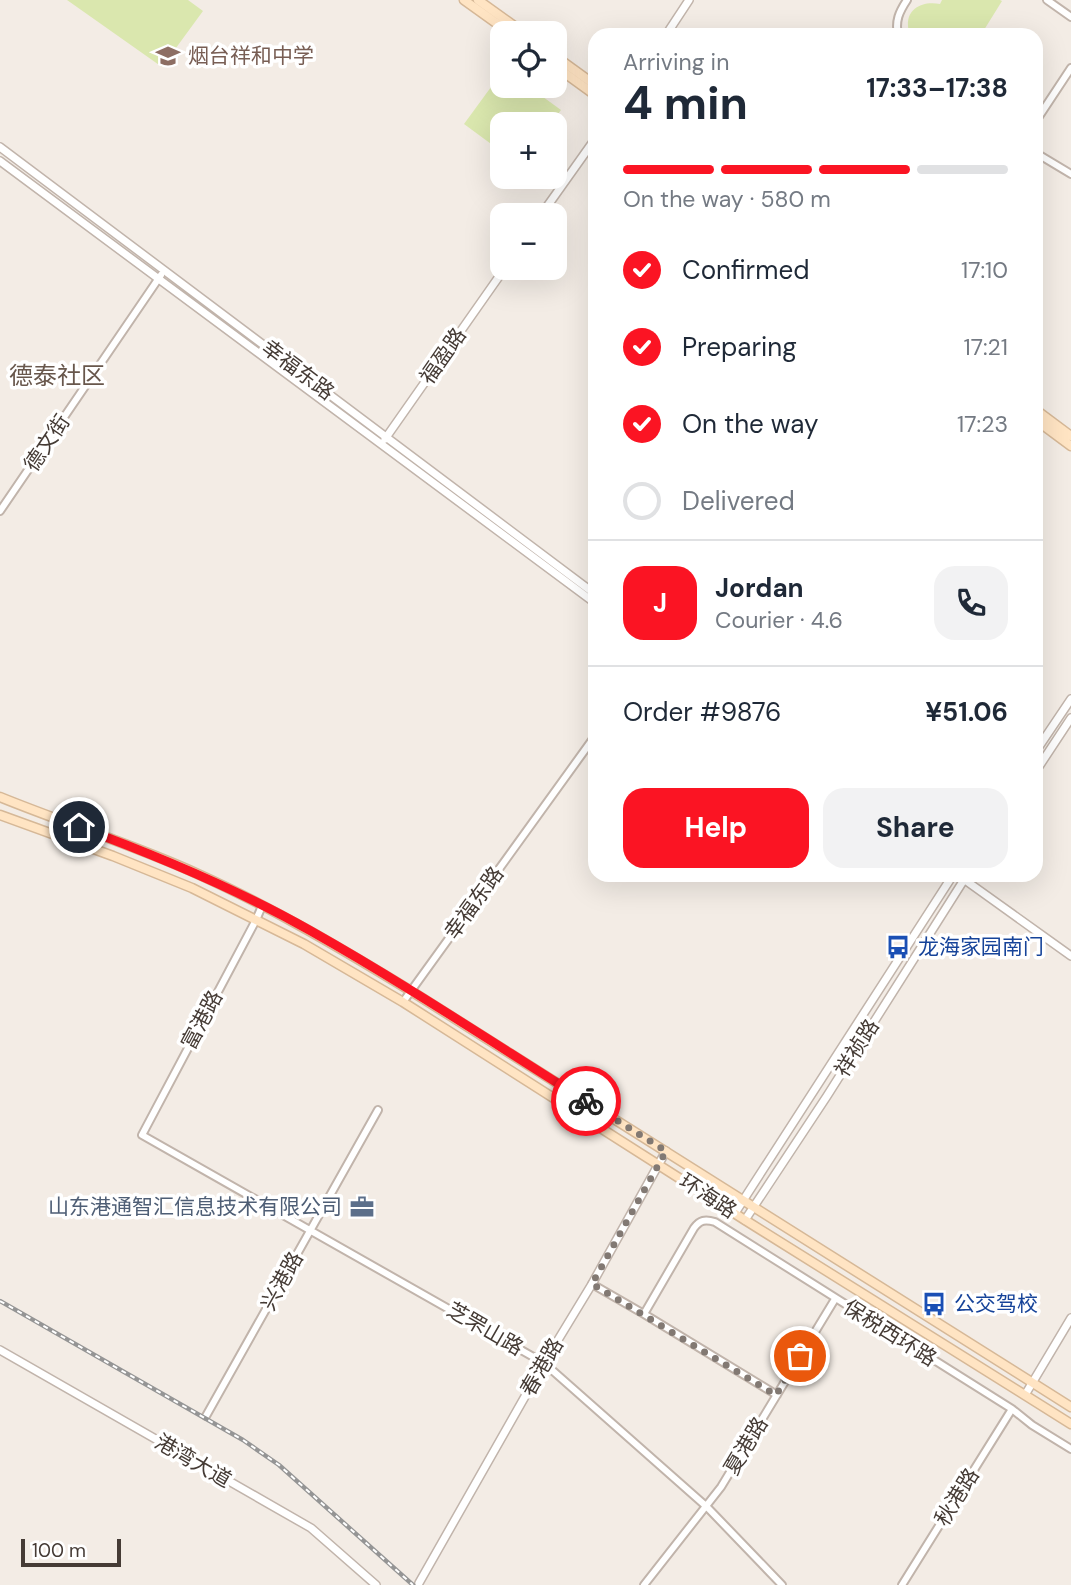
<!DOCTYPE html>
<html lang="en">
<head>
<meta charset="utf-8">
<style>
  :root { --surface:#fff; --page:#f2f2f3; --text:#1f2937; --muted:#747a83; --line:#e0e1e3; --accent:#fb1423 }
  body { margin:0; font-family:"DM Sans","Noto Sans SC",sans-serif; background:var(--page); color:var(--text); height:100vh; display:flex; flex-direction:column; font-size:26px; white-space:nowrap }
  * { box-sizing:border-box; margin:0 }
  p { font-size:23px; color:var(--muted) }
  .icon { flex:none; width:38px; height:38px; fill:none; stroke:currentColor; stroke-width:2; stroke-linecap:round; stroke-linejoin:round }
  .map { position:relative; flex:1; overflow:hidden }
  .drawer { position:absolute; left:588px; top:28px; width:455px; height:854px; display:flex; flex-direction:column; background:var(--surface); border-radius:21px; box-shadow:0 7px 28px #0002 }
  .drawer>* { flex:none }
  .tools { position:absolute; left:490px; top:21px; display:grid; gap:14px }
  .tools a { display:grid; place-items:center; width:77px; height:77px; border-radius:14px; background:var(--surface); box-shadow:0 7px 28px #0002; font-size:35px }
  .scale { position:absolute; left:21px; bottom:18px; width:100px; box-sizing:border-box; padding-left:7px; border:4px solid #453b35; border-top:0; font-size:19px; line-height:24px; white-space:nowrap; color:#453b35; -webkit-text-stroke:5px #fff; paint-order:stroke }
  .pin { position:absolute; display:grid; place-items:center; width:60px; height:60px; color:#fff; margin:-30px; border:4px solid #fff; border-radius:50%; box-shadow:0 2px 7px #0007 }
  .courier { position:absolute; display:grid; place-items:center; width:70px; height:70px; margin:-35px; border:5px solid #fb1423; border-radius:50%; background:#fff; color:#222; box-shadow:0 2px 9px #0007 }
  .headline em { font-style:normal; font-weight:700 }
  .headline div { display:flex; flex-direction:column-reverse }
  .headline { display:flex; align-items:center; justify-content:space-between; height:119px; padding:0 35px }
  h1 { font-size:46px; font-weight:700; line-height:52px }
  .bar { display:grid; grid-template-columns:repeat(4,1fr); gap:10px 7px; align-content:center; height:84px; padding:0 35px }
  .bar i { height:9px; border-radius:5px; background:var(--line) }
  .bar .on { background:var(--accent) }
  .bar p { grid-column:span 4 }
  .line { display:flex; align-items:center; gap:18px; padding:0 35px; border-top:2px solid var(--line) }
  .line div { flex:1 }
  .round { display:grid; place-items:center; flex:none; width:74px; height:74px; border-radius:21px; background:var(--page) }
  ol { padding:0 35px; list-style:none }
  li { display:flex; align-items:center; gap:21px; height:77px }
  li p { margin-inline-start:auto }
  li .icon { padding:7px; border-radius:50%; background:var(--accent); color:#fff; stroke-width:4 }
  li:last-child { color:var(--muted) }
  li i { width:38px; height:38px; border:4px solid var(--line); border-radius:50% }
  .cta { display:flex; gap:14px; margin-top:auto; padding:14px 35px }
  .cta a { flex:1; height:80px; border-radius:21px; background:var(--accent); color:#fff; font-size:28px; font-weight:700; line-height:80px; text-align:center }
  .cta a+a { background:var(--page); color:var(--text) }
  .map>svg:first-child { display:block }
</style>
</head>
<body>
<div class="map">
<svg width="1071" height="1585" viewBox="0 0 1071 1585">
  <rect width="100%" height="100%" fill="#f3ece5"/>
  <path fill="#dae7ae" d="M67,0H188L203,11L162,67Z
    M942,0H1000L1002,1L984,30L989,35H910C902,13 918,0 940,4Z
    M502,72V86H528L561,110L550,124H502V152L464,124Z"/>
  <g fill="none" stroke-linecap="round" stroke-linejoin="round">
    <g stroke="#c1b4ab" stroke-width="10">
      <path id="minor" d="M1047,0L1071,17
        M898,35C895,21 899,12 907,0
        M1036,121L1071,68
        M1036,153L1071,174
        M0,511L161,275
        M262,906L256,920L142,1135L544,1363L707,1507L782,1585
        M403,1002L595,736
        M592,1284L644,1314L694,1228C700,1220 705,1219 715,1222L1012,1409L1032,1425L1071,1449
        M644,1314L777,1395
        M206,1416L378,1110
        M644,1585L721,1487L835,1299
        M902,1585L1012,1409"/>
    </g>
    <g stroke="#c1b4ab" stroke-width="10">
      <path id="tertiary" d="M666,35L689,0
        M0,147L595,594
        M0,161L595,603
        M541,215L595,139
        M385,439L505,268
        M1036,751L1071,699
        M1036,771L1071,718
        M958,875L1071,956
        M735,1213L953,875
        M745,1220L827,1096L967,875
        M0,1350L311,1528L376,1585
        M1025,1395L1071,1318
        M419,1583L544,1363L592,1284L666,1151"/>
    </g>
    <g stroke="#d6b897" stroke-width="11">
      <path id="secondary" d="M464,0L510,33
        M478,0L524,33
        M555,56L595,85
        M555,66L595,95
        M1036,410L1071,436
        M1036,420L1071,446
        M0,797C66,824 135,845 200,875C273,908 342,949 411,991L1071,1407
        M0,815L113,856L192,888L304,944L403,1002L745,1220L1071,1424"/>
    </g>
    <use href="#minor" stroke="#fff" stroke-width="6"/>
    <use href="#tertiary" stroke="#fff" stroke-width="7"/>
    <use href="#secondary" stroke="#ffe4c3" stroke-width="8"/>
    <g stroke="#959595" stroke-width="4.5">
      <path id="rail" d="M0,1301L243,1440L279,1465L413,1585"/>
    </g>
    <use href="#rail" stroke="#fff" stroke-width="2" stroke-dasharray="5" stroke-linecap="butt"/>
  </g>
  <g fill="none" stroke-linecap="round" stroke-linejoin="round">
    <path stroke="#827973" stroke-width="7" stroke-dasharray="0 12.6" d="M586,1101L666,1151L592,1284L776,1395L800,1356"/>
    <path stroke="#fb1423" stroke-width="9" d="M79,827C158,856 237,889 311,931C405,984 495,1044 586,1101"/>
  </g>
  <defs>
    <g id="school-bare" transform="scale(1.89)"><path d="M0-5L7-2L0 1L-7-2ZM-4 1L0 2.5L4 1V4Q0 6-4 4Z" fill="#8d6e63" stroke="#fff" stroke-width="2.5" paint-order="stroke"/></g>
    <g id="bus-bare" transform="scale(1.89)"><path d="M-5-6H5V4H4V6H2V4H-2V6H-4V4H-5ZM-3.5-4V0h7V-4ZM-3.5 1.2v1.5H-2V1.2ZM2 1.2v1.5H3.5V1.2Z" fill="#1a4fb4" stroke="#fff" stroke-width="2.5" paint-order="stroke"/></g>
    <g id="office-bare" transform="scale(1.89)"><path d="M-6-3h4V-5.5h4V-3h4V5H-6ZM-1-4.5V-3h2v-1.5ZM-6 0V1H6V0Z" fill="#5c6f8a" stroke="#fff" stroke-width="2.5" paint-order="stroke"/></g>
  </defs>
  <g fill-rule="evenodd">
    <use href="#school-bare" x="168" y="56"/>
    <use href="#bus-bare" x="898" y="947"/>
    <use href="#office-bare" x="362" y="1207"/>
    <use href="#bus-bare" x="934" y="1304"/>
  </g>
  <g text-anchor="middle" stroke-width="7" stroke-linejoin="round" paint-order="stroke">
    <g font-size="21" fill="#785e54" stroke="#fff" text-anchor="start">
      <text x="188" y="63">烟台祥和中学</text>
    </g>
    <g font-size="21" fill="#453b35" stroke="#fff">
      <text transform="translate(443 356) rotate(-55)" y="7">福盈路</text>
      <text transform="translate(298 370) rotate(37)" y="7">幸福东路</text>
      <text transform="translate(47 443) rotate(-56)" y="7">德文街</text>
      <text transform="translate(474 903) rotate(-54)" y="7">幸福东路</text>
      <text transform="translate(202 1020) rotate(-62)" y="7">富港路</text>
      <text transform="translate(857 1048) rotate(-58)" y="7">祥祯路</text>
      <text transform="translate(708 1196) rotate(33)" y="7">环海路</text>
      <text transform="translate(282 1281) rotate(-61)" y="7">兴港路</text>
      <text transform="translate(485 1329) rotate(30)" y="7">芝罘山路</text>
      <text transform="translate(890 1333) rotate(32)" y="7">保税西环路</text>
      <text transform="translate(542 1367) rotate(-60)" y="7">春港路</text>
      <text transform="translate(746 1446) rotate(-59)" y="7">夏港路</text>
      <text transform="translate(193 1461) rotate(30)" y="7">港湾大道</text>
      <text transform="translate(957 1497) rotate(-58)" y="7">秋港路</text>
    </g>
    <g font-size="21" fill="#164399" stroke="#fff" text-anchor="start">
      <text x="918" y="954">龙海家园南门</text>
      <text x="954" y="1311">公交驾校</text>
    </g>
    <g font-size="21" fill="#4e5e75" stroke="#fff" text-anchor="end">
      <text x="342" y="1214">山东港通智汇信息技术有限公司</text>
    </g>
    <g font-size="24" fill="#68574c" stroke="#fff">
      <text x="57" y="384">德泰社区</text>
    </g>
  </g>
</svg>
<div class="tools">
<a><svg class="icon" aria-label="locate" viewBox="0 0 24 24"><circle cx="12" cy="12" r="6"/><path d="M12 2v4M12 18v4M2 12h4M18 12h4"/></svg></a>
<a>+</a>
<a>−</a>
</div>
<div class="scale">100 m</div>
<div class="pin" style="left:800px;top:1356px;background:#ea580c"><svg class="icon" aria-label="bag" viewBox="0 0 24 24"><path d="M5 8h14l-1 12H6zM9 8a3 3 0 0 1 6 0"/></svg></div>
<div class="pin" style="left:79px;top:827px;background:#1f2937"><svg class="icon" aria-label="home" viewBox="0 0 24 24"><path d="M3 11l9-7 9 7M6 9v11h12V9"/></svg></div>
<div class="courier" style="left:586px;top:1101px"><svg class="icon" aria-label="bike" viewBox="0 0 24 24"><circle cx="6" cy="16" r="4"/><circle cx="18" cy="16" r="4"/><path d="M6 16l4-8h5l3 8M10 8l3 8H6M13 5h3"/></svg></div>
<section class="drawer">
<div class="headline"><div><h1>4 min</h1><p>Arriving in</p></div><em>17:33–17:38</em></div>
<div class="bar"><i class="on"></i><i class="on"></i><i class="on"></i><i></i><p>On the way · 580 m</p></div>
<ol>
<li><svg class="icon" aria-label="check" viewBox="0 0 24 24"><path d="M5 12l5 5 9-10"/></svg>Confirmed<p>17:10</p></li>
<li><svg class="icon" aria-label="check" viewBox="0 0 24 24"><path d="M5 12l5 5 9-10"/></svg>Preparing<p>17:21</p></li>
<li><svg class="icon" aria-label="check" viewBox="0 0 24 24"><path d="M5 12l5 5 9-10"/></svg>On the way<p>17:23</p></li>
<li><i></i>Delivered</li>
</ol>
<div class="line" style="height:126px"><b class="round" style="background:var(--accent);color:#fff">J</b><div><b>Jordan</b><p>Courier · 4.6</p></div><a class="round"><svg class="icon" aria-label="phone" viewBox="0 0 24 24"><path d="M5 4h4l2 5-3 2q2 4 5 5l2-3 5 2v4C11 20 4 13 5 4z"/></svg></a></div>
<div class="line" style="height:91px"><div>Order #9876</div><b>¥51.06</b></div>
<div class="cta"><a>Help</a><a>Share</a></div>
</section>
</div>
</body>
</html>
